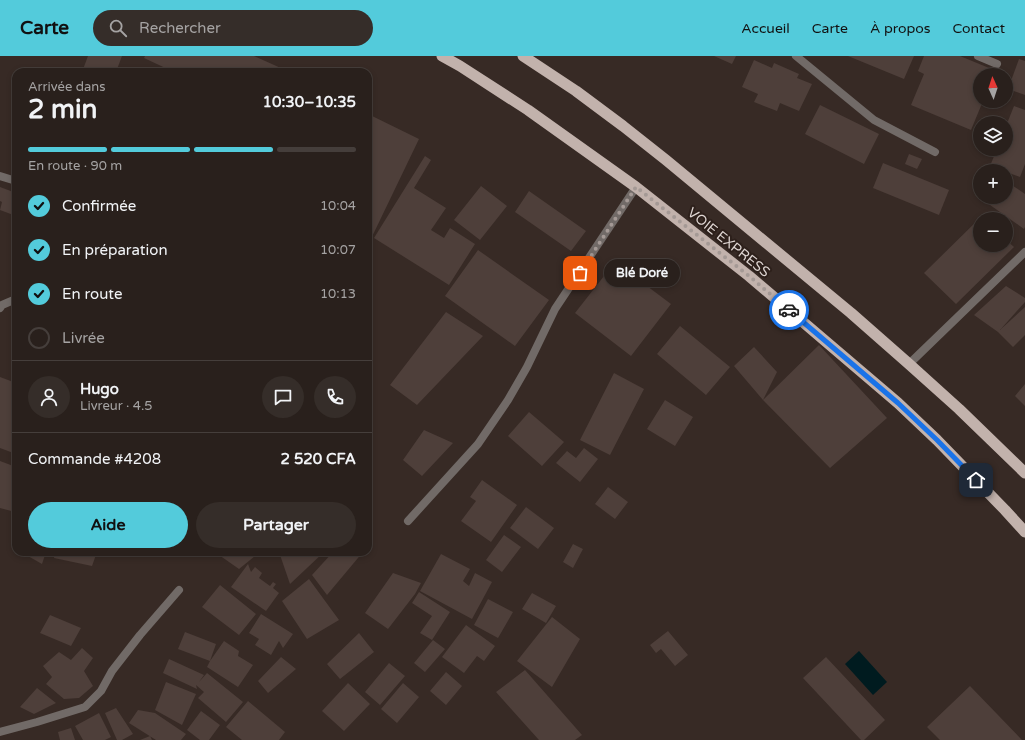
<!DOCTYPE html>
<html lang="fr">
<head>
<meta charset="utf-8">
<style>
  :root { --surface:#29201c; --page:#352d29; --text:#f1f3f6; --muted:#a5a3a3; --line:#453e3b; --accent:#53cbdb }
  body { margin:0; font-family:"Varela Round",sans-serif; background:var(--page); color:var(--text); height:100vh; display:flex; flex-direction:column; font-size:15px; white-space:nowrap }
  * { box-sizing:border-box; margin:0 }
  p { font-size:13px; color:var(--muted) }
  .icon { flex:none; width:22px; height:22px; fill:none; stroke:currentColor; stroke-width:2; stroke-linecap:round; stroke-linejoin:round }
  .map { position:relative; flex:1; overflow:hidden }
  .side { position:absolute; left:12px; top:12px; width:360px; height:488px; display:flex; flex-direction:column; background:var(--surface); border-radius:12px; box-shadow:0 2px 6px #0003,0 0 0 1px var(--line) }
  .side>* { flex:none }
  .needle { width:26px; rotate:357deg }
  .buttons { position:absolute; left:973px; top:12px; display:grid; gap:8px }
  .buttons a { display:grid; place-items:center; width:40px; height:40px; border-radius:50%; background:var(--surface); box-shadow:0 2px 6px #0003,0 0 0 1px var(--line); font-size:20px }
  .pin { position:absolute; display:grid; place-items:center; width:34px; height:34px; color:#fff; margin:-17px; border-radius:8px; box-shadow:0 2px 6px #0006 }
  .courier { position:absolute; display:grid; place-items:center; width:40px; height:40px; margin:-20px; border:3px solid #1a73e8; border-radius:50%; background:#fff; color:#222; box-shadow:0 1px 5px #0007 }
  .bubble { position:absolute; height:28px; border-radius:14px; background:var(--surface); box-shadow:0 2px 6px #0003,0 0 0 1px var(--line); font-size:13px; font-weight:700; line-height:28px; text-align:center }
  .overview em { font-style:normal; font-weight:700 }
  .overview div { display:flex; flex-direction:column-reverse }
  .overview { display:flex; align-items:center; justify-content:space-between; height:68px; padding:0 16px }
  h1 { font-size:26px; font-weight:700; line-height:30px }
  .bar { display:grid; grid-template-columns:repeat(4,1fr); gap:6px 4px; align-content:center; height:48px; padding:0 16px }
  .bar i { height:5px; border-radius:3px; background:var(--line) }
  .bar .on { background:var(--accent) }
  .bar p { grid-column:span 4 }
  .line { display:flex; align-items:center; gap:10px; padding:0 16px; border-top:1px solid var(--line) }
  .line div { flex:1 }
  .round { display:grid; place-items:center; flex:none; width:42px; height:42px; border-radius:21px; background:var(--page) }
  ol { padding:0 16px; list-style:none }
  li { display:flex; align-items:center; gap:12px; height:44px }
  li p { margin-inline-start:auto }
  li .icon { padding:4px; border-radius:50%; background:var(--accent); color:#111; stroke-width:4 }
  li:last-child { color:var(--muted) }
  li i { width:22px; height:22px; border:2px solid var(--line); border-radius:50% }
  .button { display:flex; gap:8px; margin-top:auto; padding:8px 16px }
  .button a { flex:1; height:46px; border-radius:24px; background:var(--accent); color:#111; font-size:16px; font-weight:700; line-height:46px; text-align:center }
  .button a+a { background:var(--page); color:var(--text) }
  header { display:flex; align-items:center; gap:24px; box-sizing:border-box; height:56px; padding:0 20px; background:var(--accent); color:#111 }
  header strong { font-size:19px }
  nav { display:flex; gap:22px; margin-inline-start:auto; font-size:14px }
  .search { width:280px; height:36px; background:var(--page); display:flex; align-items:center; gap:10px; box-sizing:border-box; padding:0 14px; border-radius:22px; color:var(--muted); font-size:15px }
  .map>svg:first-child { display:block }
</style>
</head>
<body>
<header>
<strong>Carte</strong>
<div class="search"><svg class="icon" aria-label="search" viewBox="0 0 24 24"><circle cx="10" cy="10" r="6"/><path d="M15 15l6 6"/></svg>Rechercher</div>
<nav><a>Accueil</a><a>Carte</a><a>À propos</a><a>Contact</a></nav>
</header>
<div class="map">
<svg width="1025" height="684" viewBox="0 0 1025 684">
  <rect width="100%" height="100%" fill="#372a25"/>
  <path fill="#001b1f" d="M859,595L887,626L873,639L845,608Z"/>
  <path fill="#4e3f3a" d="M88,0H122L116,16H82Z
    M145,0H254L283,13L282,16H174L144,2Z
    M714,0H736L732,8Z
    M848,0H914L904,23Z
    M924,0H960L1006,19H980V45H983L971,74L911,49L924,18L918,15Z
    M1019,3L1025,5V39L1008,33Z
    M754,4L772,12L774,7L799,18L797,22L812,28L799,55L780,47L777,55L754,46L758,38L742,31Z
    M820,49L879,78L864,108L805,78Z
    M1014,50L1025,54V108L1020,121L1006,116V115H1003L990,110L997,93H1006V70Z
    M368,58L419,83L368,189L369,107Z
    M909,98L922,103L917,113L905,108Z
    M425,100L431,104L414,132L446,152L431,174L444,182L450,172L475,188L449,229L374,182Z
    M883,107L949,134L939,159L873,132Z
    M1006,125L1025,138V171L1024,173L983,144L985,141H1006Z
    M481,130L507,150L480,184L454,164Z
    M0,131L16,137V160L0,154L2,146L0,145Z
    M529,135L586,175L571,195L515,156Z
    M982,160L985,163H980V189H1006V184L1014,191L956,248L924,217Z
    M478,194L549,244L515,290L445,240Z
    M615,206L671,248L631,300L575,257Z
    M1006,230L1025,242V246L1000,274L1025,251V279L1013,291L998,276L974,259Z
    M446,256L483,280L417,349L390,329Z
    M680,270L730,311L706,339L657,298Z
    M819,289L887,362L830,412L763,344L734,310L754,291L777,316L763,344Z
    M614,317L644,333L610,399L580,384Z
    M0,321L16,327V398L0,392Z
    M1025,328V350L1015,340Z
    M665,344L693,361L675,390L647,373Z
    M529,356L564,386L542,410L508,380Z
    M424,374L453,387L422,420L403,404Z
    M584,392L598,403L580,426L556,407L567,395L576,402Z
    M0,405L16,411L15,456L0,452Z
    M482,424L517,449L491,486L461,465L476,445L470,441Z
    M608,431L628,446L615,463L595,448Z
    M526,451L554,472L538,493L510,472Z
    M504,479L521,491L502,516L486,504Z
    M573,488L583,493L573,512L563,506Z
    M21,496H46L42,508Z
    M55,496H97L92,510L54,502Z
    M222,496H249L255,500L239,513L219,499Z
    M279,496H324L290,528Z
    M333,496H363L327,539L312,519Z
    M441,498L470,513L463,525L469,530L475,517L492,526L472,563L420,535Z
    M248,508L251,516L255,511L262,517L259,522L270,530L273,526L276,528L273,532L279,537L266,555L231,531Z
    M393,517L421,527L415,538L388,573L365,557Z
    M309,523L339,564L307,583L282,545Z
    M220,529L256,558L239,579L202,551Z
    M419,536L450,556L432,584L420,577L432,560L412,547Z
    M532,537L556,550L546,567L522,553Z
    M488,543L513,556L498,582L474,569Z
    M261,558L293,578L283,592L279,585L271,599L255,589L259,583L249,577Z
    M50,559L81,572L71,590L40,577Z
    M552,561L580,583L552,631L517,605Z
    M466,569L495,590L484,605L477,600L464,617L442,601Z
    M668,575L688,599L675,610L661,593L656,597L650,589Z
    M185,576L216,588L210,605L224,585L239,595L238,600L253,609L238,631L207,611L210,605L178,593Z
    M359,577L374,596L340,623L327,608Z
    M433,584L445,593L425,616L414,607Z
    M82,592L93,602L84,615L93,630L79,642L64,643L46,628L52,621L43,610L59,596L71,604Z
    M281,601L296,613L268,637L258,625Z
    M826,601L885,664L864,684H861L803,622Z
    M169,603L204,619L199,626L207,617L243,646L226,666L198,642L204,636L196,629L197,633L163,617Z
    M389,607L405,620L380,649L365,636Z
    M525,614L582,679L575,684H539L496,636Z
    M446,616L462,630L446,649L430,635Z
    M166,626L196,638L182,669L155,654Z
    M348,627L370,648L344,675L322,655Z
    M403,627L419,641L397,667L381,653Z
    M970,630L1022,684H940L927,671Z
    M37,632L56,647L34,658L20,651Z
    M248,645L285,676L279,684H242L226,671Z
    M116,652L133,678L122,684H117L105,657Z
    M138,654L155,657L186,678L181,684H156L129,667Z
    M201,655L220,669L209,684H200L187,674Z
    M99,657L111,681L105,684H83L75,670Z
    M71,672L75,684H60L58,676Z
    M150,680L152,684H140Z"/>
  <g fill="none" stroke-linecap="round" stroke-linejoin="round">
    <path stroke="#716a67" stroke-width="8" d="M0,120L16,125
      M0,252L2,249L16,243"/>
    <path stroke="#716a67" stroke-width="8" d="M796,0L874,64L935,96
      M978,0L997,8
      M909,308L1025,196
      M408,465L478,388L508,344L527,311L555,253L636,131
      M0,676L37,666L85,651L101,635L112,615L140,579L179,534"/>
    <path stroke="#c2b2ac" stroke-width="11" d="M442,0L460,10L528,54L636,131L749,220L898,347L937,384L1005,454L1025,476
      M523,0L576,35L623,70L666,104L851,257L909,308L959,353L1025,417"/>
  </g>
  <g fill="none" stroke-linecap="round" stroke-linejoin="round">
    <path stroke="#a49995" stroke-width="4" stroke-dasharray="0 7.2" d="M580,217L636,131L749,220L789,254"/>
    <path stroke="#1a73e8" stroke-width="5" d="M789,254L898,347L937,384L976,424"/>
  </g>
  <g text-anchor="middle" stroke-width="4" stroke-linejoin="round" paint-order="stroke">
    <g font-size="14" fill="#ded5d2" stroke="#2d201b">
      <text transform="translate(729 186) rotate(39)" y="5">VOIE EXPRESS</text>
    </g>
  </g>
</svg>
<div class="buttons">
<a><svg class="needle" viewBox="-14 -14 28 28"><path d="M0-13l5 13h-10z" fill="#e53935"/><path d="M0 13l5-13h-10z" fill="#a5a3a3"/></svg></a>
<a><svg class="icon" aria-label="layers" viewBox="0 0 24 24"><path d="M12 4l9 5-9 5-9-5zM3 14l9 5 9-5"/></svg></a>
<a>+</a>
<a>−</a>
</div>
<div class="pin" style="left:580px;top:217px;background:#ea580c"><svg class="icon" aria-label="bag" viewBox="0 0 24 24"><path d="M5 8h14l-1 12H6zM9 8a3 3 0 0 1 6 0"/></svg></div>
<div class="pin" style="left:976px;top:424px;background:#1f2937"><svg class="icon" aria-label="home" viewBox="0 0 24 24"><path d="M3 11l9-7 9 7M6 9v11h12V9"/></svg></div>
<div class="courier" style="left:789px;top:254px"><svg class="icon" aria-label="car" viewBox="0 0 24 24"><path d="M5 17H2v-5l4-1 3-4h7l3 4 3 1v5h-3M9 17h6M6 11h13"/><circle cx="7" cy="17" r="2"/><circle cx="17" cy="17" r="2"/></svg></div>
<div class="bubble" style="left:604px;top:203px;width:76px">Blé Doré</div>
<section class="side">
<div class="overview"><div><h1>2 min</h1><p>Arrivée dans</p></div><em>10:30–10:35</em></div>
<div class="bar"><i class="on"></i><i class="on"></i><i class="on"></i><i></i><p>En route · 90 m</p></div>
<ol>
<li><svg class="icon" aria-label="check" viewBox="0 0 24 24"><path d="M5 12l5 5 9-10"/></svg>Confirmée<p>10:04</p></li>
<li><svg class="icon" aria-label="check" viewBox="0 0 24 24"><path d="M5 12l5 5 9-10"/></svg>En préparation<p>10:07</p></li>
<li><svg class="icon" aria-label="check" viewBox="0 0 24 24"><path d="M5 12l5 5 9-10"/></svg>En route<p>10:13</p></li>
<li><i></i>Livrée</li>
</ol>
<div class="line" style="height:72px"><a class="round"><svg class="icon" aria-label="person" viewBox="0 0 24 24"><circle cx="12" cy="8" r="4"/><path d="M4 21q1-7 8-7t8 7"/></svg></a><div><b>Hugo</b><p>Livreur · 4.5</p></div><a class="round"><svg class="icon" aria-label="chat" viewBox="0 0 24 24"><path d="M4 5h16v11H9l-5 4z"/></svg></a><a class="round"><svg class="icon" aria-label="phone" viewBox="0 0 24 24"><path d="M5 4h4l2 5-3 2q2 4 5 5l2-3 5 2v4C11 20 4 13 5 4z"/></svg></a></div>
<div class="line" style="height:52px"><div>Commande #4208</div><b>2 520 CFA</b></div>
<div class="button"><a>Aide</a><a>Partager</a></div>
</section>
</div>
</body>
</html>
